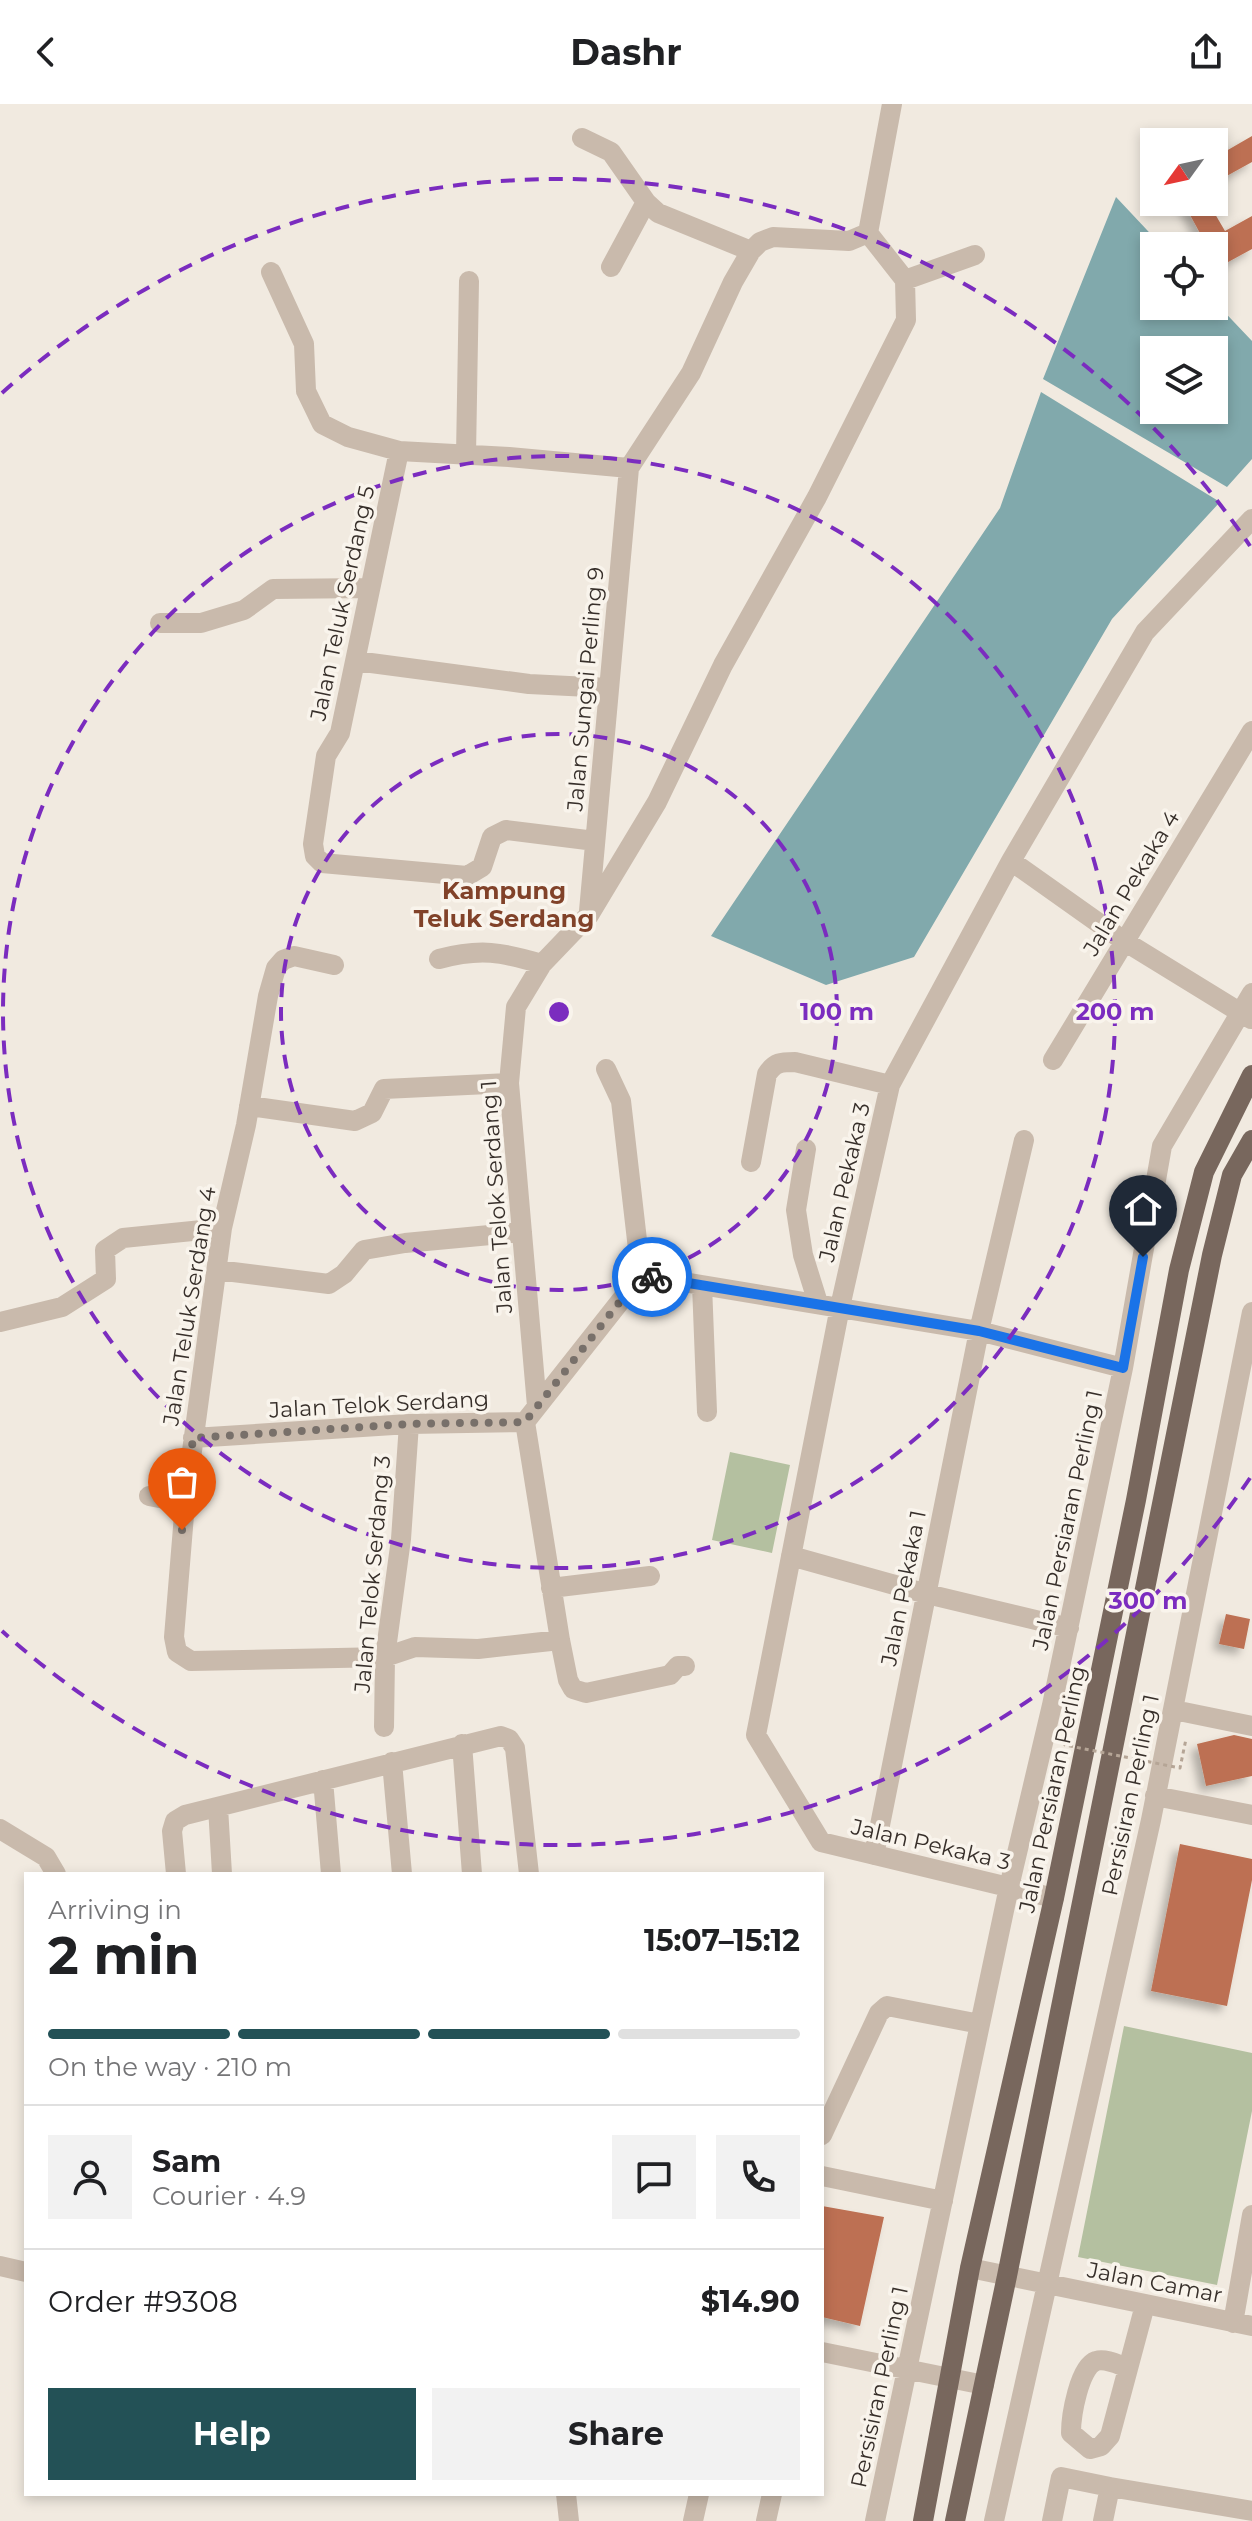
<!DOCTYPE html>
<html lang="en">
<head>
<meta charset="utf-8">
<style>
  :root { --surface:#fff; --page:#f2f2f2; --text:#202124; --muted:#757577; --line:#e0e0e0; --accent:#235156 }
  body { margin:0; font-family:Montserrat,sans-serif; background:var(--page); color:var(--text); height:100vh; display:flex; flex-direction:column; font-size:30px; white-space:nowrap }
  * { box-sizing:border-box; margin:0 }
  p { font-size:26px; color:var(--muted) }
  .icon { flex:none; width:44px; height:44px; fill:none; stroke:currentColor; stroke-width:2; stroke-linecap:round; stroke-linejoin:round }
  .map { position:relative; flex:1; overflow:hidden }
  .drawer { position:absolute; left:24px; top:1768px; width:800px; height:624px; display:flex; flex-direction:column; background:var(--surface); border-radius:0px; box-shadow:0 4px 12px #0003 }
  .drawer>* { flex:none }
  .needle { width:52px; rotate:237deg }
  .tools { position:absolute; left:1140px; top:24px; display:grid; gap:16px }
  .tools a { display:grid; place-items:center; width:88px; height:88px; border-radius:0px; background:var(--surface); box-shadow:0 4px 12px #0003; font-size:40px }
  .pin { position:absolute; display:grid; place-items:center; width:68px; height:68px; color:#fff; margin:-82px -34px; border-radius:50% 50% 50% 0; rotate:-45deg; box-shadow:0 0 8px #0007 }
  .pin .icon { rotate:45deg }
  .courier { position:absolute; display:grid; place-items:center; width:80px; height:80px; margin:-40px; border:6px solid #1a73e8; border-radius:50%; background:#fff; color:#222; box-shadow:0 2px 10px #0007 }
  .headline em { font-style:normal; font-weight:700 }
  .headline div { display:flex; flex-direction:column-reverse }
  .headline { display:flex; align-items:center; justify-content:space-between; height:136px; padding:0 24px }
  h1 { font-size:52px; font-weight:700; line-height:60px }
  .bar { display:grid; grid-template-columns:repeat(4,1fr); gap:12px 8px; align-content:center; height:96px; padding:0 24px }
  .bar i { height:10px; border-radius:6px; background:var(--line) }
  .bar .active { background:var(--accent) }
  .bar p { grid-column:span 4 }
  .line { display:flex; align-items:center; gap:20px; padding:0 24px; border-top:2px solid var(--line) }
  .line div { flex:1 }
  .round { display:grid; place-items:center; flex:none; width:84px; height:84px; border-radius:0px; background:var(--page) }
  .action { display:flex; gap:16px; margin-top:auto; padding:16px 24px }
  .action a { flex:1; height:92px; border-radius:0px; background:var(--accent); color:#fff; font-size:32px; font-weight:700; line-height:92px; text-align:center }
  .action a+a { background:var(--page); color:var(--text) }
  header { display:flex; justify-content:space-between; align-items:center; height:104px; padding:0 24px; background:var(--surface); font-size:36px; font-weight:700 }
  .map>svg:first-child { display:block }
</style>
</head>
<body>
<header><svg class="icon" aria-label="back" viewBox="0 0 24 24"><path d="M15 5l-7 7 7 7"/></svg>Dashr<svg class="icon" aria-label="share" viewBox="0 0 24 24"><path d="M12 15V3M7 8l5-5 5 5M5 13v7h14v-7"/></svg></header>
<div class="map">
<svg width="1252" height="2417" viewBox="0 0 1252 2417">
  <defs>
    <filter id="shadow"><feDropShadow dx="-6" dy="6" stdDeviation="4" flood-color="#0004"/></filter>
  </defs>
  <rect width="100%" height="100%" fill="#f1eae0"/>
  <path fill="#b4c0a0" d="M730,1348L790,1361L772,1449L712,1436Z
    M1124,1922L1252,1949V2007L1217,2181L1078,2153Z"/>
  <path fill="#81a9ac" fill-rule="evenodd" d="M1116,93L1162,142H1154V202H1214V197L1252,237V355L1227,383L1043,275ZM1154,246H1214V306H1154Z
    M1041,288L1220,398L1112,515L914,853L826,881L711,832L1000,404Z"/>
  <path fill="#bd7052" filter="url(#shadow)" d="M1252,32V58L1214,79V54Z
    M1183,98H1208L1225,127L1252,112V145L1219,163L1214,154V142H1207Z
    M1226,1510L1250,1515L1244,1545L1219,1540Z
    M1234,1631L1252,1635V1672L1206,1682L1197,1640Z
    M1180,1740L1252,1755V1776L1227,1902L1151,1887Z
    M822,2102L884,2113L860,2222L822,2213Z"/>
  <g fill="none" stroke-linecap="round" stroke-linejoin="round">
    <path stroke="#c9baac" stroke-width="20" d="M582,34L611,48L646,98L658,109L751,147
      M611,163L646,98
      M271,168L304,240L306,287L322,320L348,333L399,347L509,353L629,364
      M905,176L975,151
      M399,347L340,629L326,652L313,740L315,752L322,759L467,772L482,763L492,733L506,726L595,737
      M466,351L469,177
      M160,519H201L244,506L273,485L370,484
      M356,557L529,580L609,584
      M1011,757L1124,837L1251,915
      M589,807L629,364L691,269L733,178L751,147L760,138L773,133L849,137L868,129L892,0
      M439,855C480,844 502,848 542,860
      M334,861L294,852L283,856L276,864L268,892L246,1021L222,1124L185,1399L174,1533L177,1548L191,1557L385,1553L415,1543L478,1545L560,1536
      M1053,956L1252,627
      M606,965L621,997L641,1171
      M249,1002L355,1017L372,1009L384,985L509,979
      M806,1045L796,1106L803,1151L818,1199
      M751,1058L767,970C775,958 781,958 795,958L890,981
      M217,1166L329,1180L344,1170L364,1146L405,1139L522,1128
      M641,1171L979,1227L1123,1264
      M702,1181L707,1308
      M0,1218L62,1203L106,1175L105,1146L123,1134L222,1124
      M537,1302L509,979L516,903L542,860L589,811L657,698L723,561L817,393L906,216L905,176L868,129
      M525,1318L560,1536L568,1576L573,1585L586,1589L670,1571L678,1562H685
      M193,1334L409,1320L525,1318L641,1171
      M149,1392L185,1399
      M791,1452L927,1490L1069,1524
      M551,1484L650,1472
      M1174,1606L1252,1622
      M384,1623L385,1553L401,1435L409,1320
      M462,1640L472,1770
      M392,1658L402,1770
      M323,1676L331,1770
      M1155,1692L1252,1711
      M218,1703L222,1770
      M0,1725L46,1753L56,1770
      M874,1751L979,1227L1024,1036
      M176,1770L172,1727L175,1717L185,1711L501,1632L509,1635L515,1644L529,1770
      M1054,1794L821,1738L756,1631L840,1203L890,981L1011,757L1145,528L1252,415
      M822,2031L879,1909L887,1902L980,1920
      M822,2072L943,2097
      M0,2162L26,2168
      M970,2164L1252,2222
      M1233,2219L1252,2111
      M822,2248L984,2281
      M1128,2264C1119,2261 1106,2254 1096,2257C1079,2263 1071,2312 1071,2329L1090,2345L1101,2342L1110,2332L1145,2201
      M566,2390L569,2417
      M693,2417L699,2390
      M766,2417L772,2390
      M875,2417L1009,1783L1052,1601L1123,1264L1162,1042L1252,889
      M994,2417L1151,1716L1252,1208
      M1052,2417L1061,2373L1110,2383
      M1103,2417L1110,2383L1252,2407"/>
    <path stroke="#78675d" stroke-width="20" d="M923,2417L970,2164L1054,1794L1136,1396L1179,1166L1204,1068L1252,971
      M955,2417L1007,2172L1212,1151L1232,1071L1252,1036"/>
    <path stroke="#b5a596" stroke-width="3" stroke-dasharray="4 4" stroke-linecap="butt" d="M1073,1606L1065,1641L1180,1664L1186,1635"/>
  </g>
  <g fill="none" stroke-linecap="round" stroke-linejoin="round">
    <path stroke="#78706a" stroke-width="8" stroke-dasharray="0 14.4" d="M182,1426L193,1334L409,1320L525,1318L641,1171L652,1173"/>
    <path stroke="#1a73e8" stroke-width="10" d="M652,1173L979,1227L1123,1264L1143,1153"/>
  </g>
  <g fill="none" stroke="#7b2cbf" stroke-width="4" stroke-dasharray="14 10">
    <circle cx="559" cy="908" r="278"/>
    <circle cx="559" cy="908" r="556"/>
    <path d="M1250 1374A833 833 0 0 1 2 1527M2 289A833 833 0 0 1 1250 442"/>
  </g>
  <g text-anchor="middle" stroke-width="7" stroke-linejoin="round" paint-order="stroke">
    <g font-size="22" fill="#372f2a" stroke="#f9f4ec">
      <text transform="translate(342 499) rotate(-78)" y="8">Jalan Teluk Serdang 5</text>
      <text transform="translate(585 585) rotate(-85)" y="8">Jalan Sungai Perling 9</text>
      <text transform="translate(1131 779) rotate(-59)" y="8">Jalan Pekaka 4</text>
      <text transform="translate(844 1078) rotate(-77)" y="8">Jalan Pekaka 3</text>
      <text transform="translate(496 1093) rotate(-94)" y="8">Jalan Telok Serdang 1</text>
      <text transform="translate(189 1202) rotate(-81)" y="8">Jalan Teluk Serdang 4</text>
      <text transform="translate(379 1300) rotate(-3)" y="8">Jalan Telok Serdang</text>
      <text transform="translate(1067 1416) rotate(-78)" y="8">Jalan Persiaran Perling 1</text>
      <text transform="translate(372 1470) rotate(-85)" y="8">Jalan Telok Serdang 3</text>
      <text transform="translate(903 1484) rotate(-79)" y="8">Jalan Pekaka 1</text>
      <text transform="translate(1052 1685) rotate(-78)" y="8">Jalan Persiaran Perling</text>
      <text transform="translate(1130 1691) rotate(-78)" y="8">Persisiran Perling 1</text>
      <text transform="translate(931 1740) rotate(13)" y="8">Jalan Pekaka 3</text>
      <text transform="translate(1155 2178) rotate(11)" y="8">Jalan Camar</text>
      <text transform="translate(879 2283) rotate(-78)" y="8">Persisiran Perling 1</text>
    </g>
    <g font-size="24" font-weight="bold" fill="#814229" stroke="#f9f4ec">
      <text x="504" y="795">Kampung<tspan x="504" dy="28">Teluk Serdang</tspan></text>
    </g>
  </g>
  <circle cx="559" cy="908" r="12" fill="#7b2cbf" stroke="#f9f4ec" stroke-width="4"/>
  <g font-size="24" text-anchor="middle" font-weight="bold" fill="#7b2cbf" stroke="#f9f4ec" stroke-width="7" stroke-linejoin="round" paint-order="stroke">
    <text x="837" y="916">100 m</text>
    <text x="1115" y="916">200 m</text>
    <text x="1148" y="1505">300 m</text>
  </g>
</svg>
<div class="tools">
<a><svg class="needle" viewBox="-14 -14 28 28"><path d="M0-13l5 13h-10z" fill="#e53935"/><path d="M0 13l5-13h-10z" fill="#757577"/></svg></a>
<a><svg class="icon" aria-label="locate" viewBox="0 0 24 24"><circle cx="12" cy="12" r="6"/><path d="M12 2v4M12 18v4M2 12h4M18 12h4"/></svg></a>
<a><svg class="icon" aria-label="layers" viewBox="0 0 24 24"><path d="M12 4l9 5-9 5-9-5zM3 14l9 5 9-5"/></svg></a>
</div>
<div class="pin" style="left:182px;top:1426px;background:#ea580c"><svg class="icon" aria-label="bag" viewBox="0 0 24 24"><path d="M5 8h14l-1 12H6zM9 8a3 3 0 0 1 6 0"/></svg></div>
<div class="pin" style="left:1143px;top:1153px;background:#1f2937"><svg class="icon" aria-label="home" viewBox="0 0 24 24"><path d="M3 11l9-7 9 7M6 9v11h12V9"/></svg></div>
<div class="courier" style="left:652px;top:1173px"><svg class="icon" aria-label="bike" viewBox="0 0 24 24"><circle cx="6" cy="16" r="4"/><circle cx="18" cy="16" r="4"/><path d="M6 16l4-8h5l3 8M10 8l3 8H6M13 5h3"/></svg></div>
<section class="drawer">
<div class="headline"><div><h1>2 min</h1><p>Arriving in</p></div><em>15:07–15:12</em></div>
<div class="bar"><i class="active"></i><i class="active"></i><i class="active"></i><i></i><p>On the way · 210 m</p></div>
<div class="line" style="height:144px"><a class="round"><svg class="icon" aria-label="person" viewBox="0 0 24 24"><circle cx="12" cy="8" r="4"/><path d="M4 21q1-7 8-7t8 7"/></svg></a><div><b>Sam</b><p>Courier · 4.9</p></div><a class="round"><svg class="icon" aria-label="chat" viewBox="0 0 24 24"><path d="M4 5h16v11H9l-5 4z"/></svg></a><a class="round"><svg class="icon" aria-label="phone" viewBox="0 0 24 24"><path d="M5 4h4l2 5-3 2q2 4 5 5l2-3 5 2v4C11 20 4 13 5 4z"/></svg></a></div>
<div class="line" style="height:104px"><div>Order #9308</div><b>$14.90</b></div>
<div class="action"><a>Help</a><a>Share</a></div>
</section>
</div>
</body>
</html>
